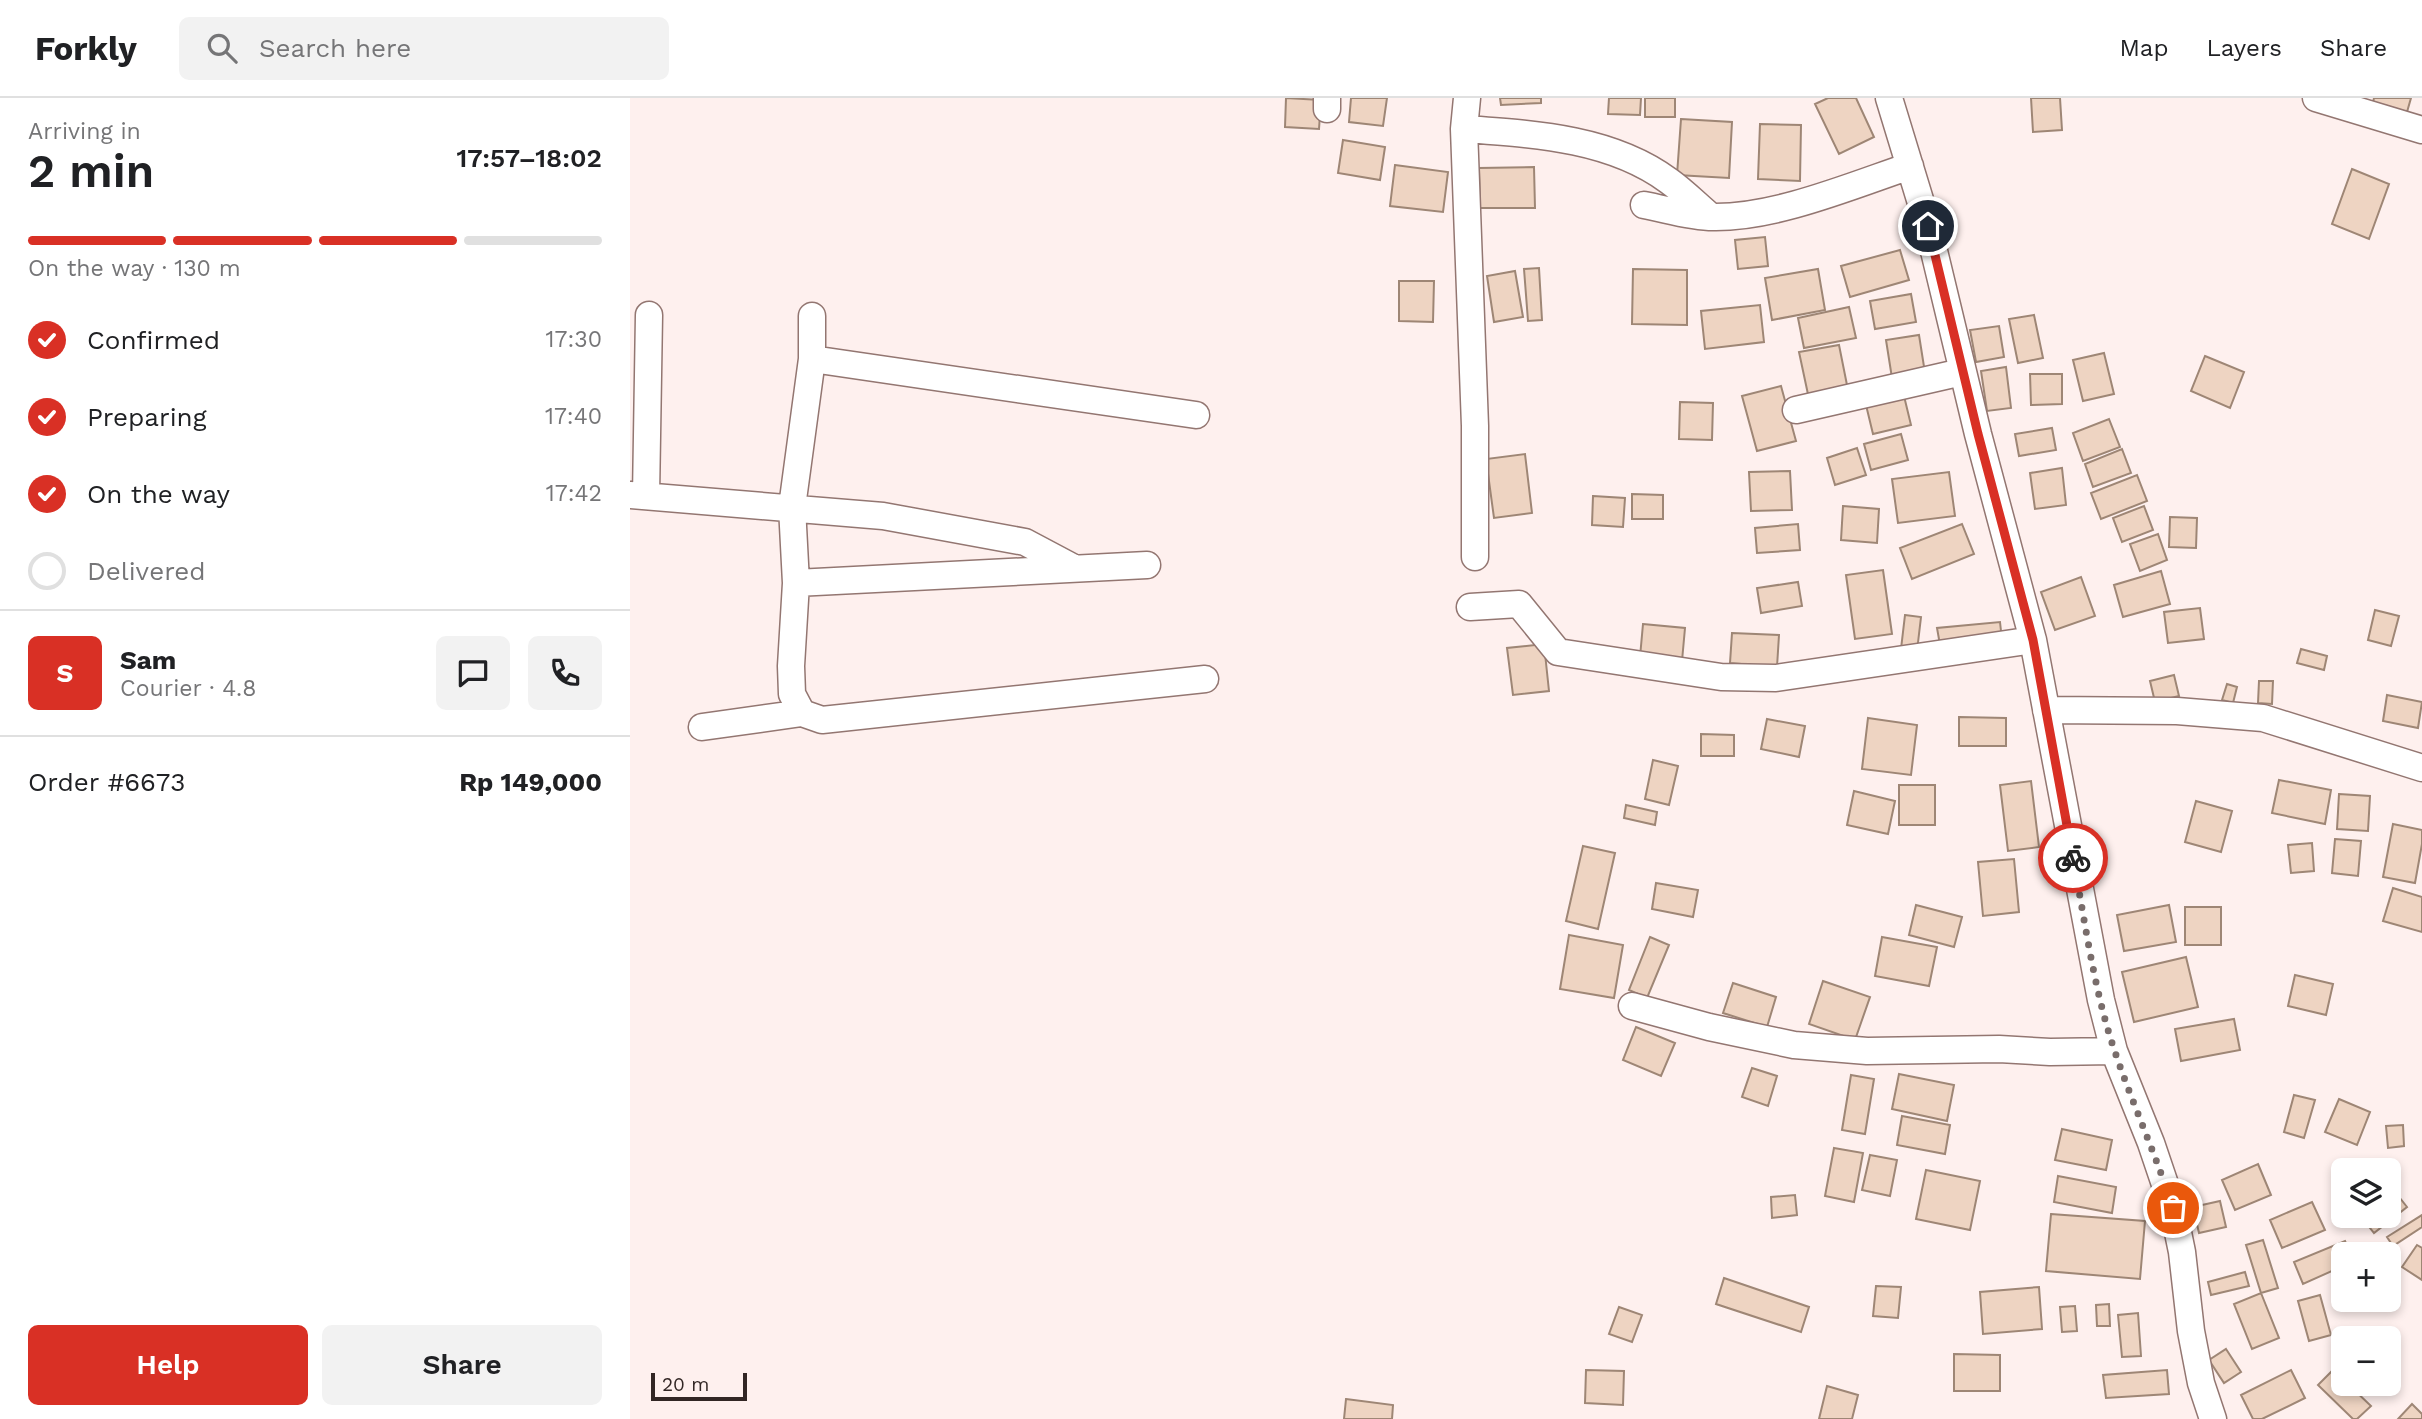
<!DOCTYPE html>
<html lang="en">
<head>
<meta charset="utf-8">
<style>
  :root { --surface:#fff; --page:#f2f2f2; --text:#202124; --muted:#757577; --line:#e0e0e0; --accent:#d93025 }
  body { margin:0; font-family:"Work Sans",sans-serif; background:var(--page); color:var(--text); height:100vh; display:flex; flex-direction:column; font-size:26px; white-space:nowrap }
  * { box-sizing:border-box; margin:0 }
  p { font-size:23px; color:var(--muted) }
  .icon { flex:none; width:38px; height:38px; fill:none; stroke:currentColor; stroke-width:2; stroke-linecap:round; stroke-linejoin:round }
  .map { position:relative; flex:1; overflow:hidden }
  .drawer { display:flex; flex-direction:column; background:var(--surface); width:630px }
  .drawer>* { flex:none }
  .buttons { position:absolute; left:1701px; top:1060px; display:grid; gap:14px }
  .buttons a { display:grid; place-items:center; width:70px; height:70px; border-radius:10px; background:var(--surface); box-shadow:0 4px 10px #0003; font-size:35px }
  .scale { position:absolute; left:21px; bottom:18px; width:96px; box-sizing:border-box; padding-left:7px; border:4px solid #322624; border-top:0; font-size:19px; line-height:24px; white-space:nowrap; color:#322624; -webkit-text-stroke:5px #fef0ee; paint-order:stroke }
  .pin { position:absolute; display:grid; place-items:center; width:60px; height:60px; color:#fff; margin:-30px; border:4px solid #fff; border-radius:50%; box-shadow:0 2px 7px #0007 }
  .courier { position:absolute; display:grid; place-items:center; width:70px; height:70px; margin:-35px; border:5px solid #d93025; border-radius:50%; background:#fff; color:#222; box-shadow:0 2px 9px #0007 }
  .overview em { font-style:normal; font-weight:600 }
  .overview div { display:flex; flex-direction:column-reverse }
  .overview { display:flex; align-items:center; justify-content:space-between; height:119px; padding:0 28px }
  h1 { font-size:46px; font-weight:600; line-height:52px }
  .bar { display:grid; grid-template-columns:repeat(4,1fr); gap:10px 7px; align-content:center; height:84px; padding:0 28px }
  .bar i { height:9px; border-radius:5px; background:var(--line) }
  .bar .on { background:var(--accent) }
  .bar p { grid-column:span 4 }
  .line { display:flex; align-items:center; gap:18px; padding:0 28px; border-top:2px solid var(--line) }
  .line div { flex:1 }
  .round { display:grid; place-items:center; flex:none; width:74px; height:74px; border-radius:10px; background:var(--page) }
  ol { padding:0 28px; list-style:none }
  li { display:flex; align-items:center; gap:21px; height:77px }
  li p { margin-inline-start:auto }
  li .icon { padding:7px; border-radius:50%; background:var(--accent); color:#fff; stroke-width:4 }
  li:last-child { color:var(--muted) }
  li i { width:38px; height:38px; border:4px solid var(--line); border-radius:50% }
  .action { display:flex; gap:14px; margin-top:auto; padding:14px 28px }
  .action a { flex:1; height:80px; border-radius:10px; background:var(--accent); color:#fff; font-size:28px; font-weight:600; line-height:80px; text-align:center }
  .action a+a { background:var(--page); color:var(--text) }
  header { display:flex; align-items:center; gap:42px; box-sizing:border-box; height:98px; padding:0 35px; background:var(--surface); border-bottom:2px solid var(--line) }
  header strong { font-size:33px }
  nav { display:flex; gap:38px; margin-inline-start:auto; font-size:24px }
  .search { width:490px; height:63px; background:var(--page); display:flex; align-items:center; gap:18px; box-sizing:border-box; padding:0 24px; border-radius:10px; color:var(--muted); font-size:26px }
  main { display:flex; flex:1; min-height:0 }
  .map>svg:first-child { display:block }
</style>
</head>
<body>
<header>
<strong>Forkly</strong>
<div class="search"><svg class="icon" aria-label="search" viewBox="0 0 24 24"><circle cx="10" cy="10" r="6"/><path d="M15 15l6 6"/></svg>Search here</div>
<nav><a>Map</a><a>Layers</a><a>Share</a></nav>
</header>
<main>
<section class="drawer">
<div class="overview"><div><h1>2 min</h1><p>Arriving in</p></div><em>17:57–18:02</em></div>
<div class="bar"><i class="on"></i><i class="on"></i><i class="on"></i><i></i><p>On the way · 130 m</p></div>
<ol>
<li><svg class="icon" aria-label="check" viewBox="0 0 24 24"><path d="M5 12l5 5 9-10"/></svg>Confirmed<p>17:30</p></li>
<li><svg class="icon" aria-label="check" viewBox="0 0 24 24"><path d="M5 12l5 5 9-10"/></svg>Preparing<p>17:40</p></li>
<li><svg class="icon" aria-label="check" viewBox="0 0 24 24"><path d="M5 12l5 5 9-10"/></svg>On the way<p>17:42</p></li>
<li><i></i>Delivered</li>
</ol>
<div class="line" style="height:126px"><b class="round" style="background:var(--accent);color:#fff">S</b><div><b>Sam</b><p>Courier · 4.8</p></div><a class="round"><svg class="icon" aria-label="chat" viewBox="0 0 24 24"><path d="M4 5h16v11H9l-5 4z"/></svg></a><a class="round"><svg class="icon" aria-label="phone" viewBox="0 0 24 24"><path d="M5 4h4l2 5-3 2q2 4 5 5l2-3 5 2v4C11 20 4 13 5 4z"/></svg></a></div>
<div class="line" style="height:91px"><div>Order #6673</div><b>Rp 149,000</b></div>
<div class="action"><a>Help</a><a>Share</a></div>
</section>
<div class="map">
<svg width="1792" height="1321" viewBox="0 0 1792 1321">
  <rect width="100%" height="100%" fill="#fef0ee"/>
  <path fill="#eed4c2" stroke="#9e8675" stroke-width="2" d="M656,0L691,2L689,31L655,29Z
    M721,0H757L753,28L719,24Z
    M870,0H911V5L871,7Z
    M979,0H1011L1010,17L978,16Z
    M1015,0H1045V19H1015Z
    M1198,0H1226L1244,39L1209,56L1185,6Z
    M1401,0H1430L1432,32L1403,34Z
    M1744,0H1781L1777,14L1743,4Z
    M1051,21L1102,24L1099,80L1047,77Z
    M1130,26L1171,27L1170,83L1128,81Z
    M713,42L755,49L750,82L708,75Z
    M765,67L818,74L813,114L760,108Z
    M904,69L905,110H850L849,70Z
    M1722,71L1759,86L1739,141L1702,126Z
    M1135,139L1138,168L1108,171L1105,142Z
    M1270,152L1279,182L1220,199L1211,168Z
    M909,170L912,222L898,223L894,171Z
    M1003,171L1057,172V227L1002,226Z
    M1188,171L1195,212L1142,222L1135,180Z
    M885,173L893,219L864,224L857,178Z
    M769,183H804L803,224L769,223Z
    M1281,196L1286,224L1245,231L1240,203Z
    M1130,207L1134,244L1075,251L1071,213Z
    M1219,209L1226,240L1174,250L1168,220Z
    M1404,217L1413,260L1388,265L1379,221Z
    M1369,228L1374,259L1346,264L1340,232Z
    M1289,237L1295,275L1262,280L1256,242Z
    M1209,247L1218,292L1179,301L1169,254Z
    M1474,255L1484,296L1453,303L1443,262Z
    M1575,258L1614,274L1600,310L1561,293Z
    M1376,269L1381,310L1357,313L1351,273Z
    M1400,276H1432V306L1401,307Z
    M1151,288L1166,343L1127,353L1112,298Z
    M1274,298L1281,327L1243,336L1236,307Z
    M1050,304L1083,305L1082,342L1049,341Z
    M1479,321L1490,349L1453,363L1443,335Z
    M1422,330L1426,352L1389,358L1385,336Z
    M1271,336L1278,362L1241,372L1234,346Z
    M1227,350L1236,377L1205,387L1197,360Z
    M1492,351L1501,375L1463,389L1455,366Z
    M895,356L902,415L864,420L856,361Z
    M1432,370L1436,407L1405,411L1400,375Z
    M1160,373L1162,412L1121,413L1119,374Z
    M1319,374L1325,418L1268,425L1262,381Z
    M1507,377L1517,403L1471,421L1461,395Z
    M1002,396L1033,397V421H1002Z
    M963,398L995,400L993,429L962,427Z
    M1213,408L1249,411L1247,445L1211,442Z
    M1514,408L1523,432L1492,444L1483,420Z
    M1540,419L1567,420L1566,450L1539,449Z
    M1168,426L1170,452L1127,455L1125,430Z
    M1332,426L1344,456L1282,481L1270,450Z
    M1528,436L1537,462L1510,473L1500,446Z
    M1253,472L1262,536L1225,541L1216,477Z
    M1531,473L1540,506L1493,519L1484,487Z
    M1451,479L1465,518L1425,532L1411,494Z
    M1168,484L1172,508L1131,515L1127,490Z
    M1570,510L1574,541L1538,545L1534,514Z
    M1745,512L1769,518L1761,548L1738,542Z
    M1275,517L1291,519L1287,553L1271,551Z
    M1370,524L1372,542L1310,547L1307,530Z
    M1013,526L1055,530L1052,563L1010,559Z
    M1102,535L1149,537L1147,569L1100,565Z
    M914,546L919,593L883,597L877,550Z
    M1671,551L1697,558L1694,572L1667,565Z
    M1544,577L1549,598L1525,604L1520,583Z
    M1629,583H1643L1642,606L1628,605Z
    M1597,586L1607,589L1603,605L1592,602Z
    M1757,597L1792,604L1788,630L1753,623Z
    M1329,619L1376,620V648H1329Z
    M1238,620L1287,627L1281,677L1232,671Z
    M1137,621L1175,628L1169,659L1131,651Z
    M1071,636L1104,637V658H1071Z
    M1023,662L1048,668L1039,707L1015,701Z
    M1649,682L1701,692L1695,726L1642,715Z
    M1401,683L1409,749L1378,753L1370,687Z
    M1269,687H1305V727H1269Z
    M1224,693L1265,703L1258,736L1217,727Z
    M1709,696L1740,698L1738,733L1707,731Z
    M1566,703L1602,713L1591,754L1555,744Z
    M996,707L1027,714L1025,727L994,720Z
    M1763,726L1792,732V746L1785,785L1753,779Z
    M1705,741L1731,743L1728,778L1702,775Z
    M1682,745L1684,773L1661,775L1658,747Z
    M953,748L985,755L968,831L936,823Z
    M1384,761L1389,814L1353,818L1348,764Z
    M1026,785L1068,792L1063,819L1022,811Z
    M1763,790L1792,799V834L1753,823Z
    M1286,807L1332,819L1324,849L1279,837Z
    M1539,807L1546,844L1494,853L1487,817Z
    M1555,809H1591V847H1555Z
    M939,837L993,847L984,900L930,891Z
    M1020,839L1039,847L1017,900L999,892Z
    M1252,839L1307,849L1299,888L1245,878Z
    M1556,859L1568,909L1504,924L1492,874Z
    M1665,877L1703,886L1696,917L1658,908Z
    M1193,883L1240,899L1225,942L1179,926Z
    M1103,885L1146,899L1137,929L1093,915Z
    M1604,921L1610,952L1551,963L1545,931Z
    M1006,929L1045,945L1031,978L993,962Z
    M1122,970L1147,978L1138,1008L1112,999Z
    M1269,976L1324,987L1317,1023L1262,1011Z
    M1221,977L1244,981L1235,1036L1212,1032Z
    M1664,997L1685,1002L1674,1040L1654,1034Z
    M1709,1001L1740,1014L1727,1047L1695,1034Z
    M1272,1018L1320,1027L1315,1056L1267,1047Z
    M1773,1027L1774,1048L1758,1050L1756,1028Z
    M1432,1031L1482,1042L1476,1072L1425,1062Z
    M1204,1050L1233,1055L1224,1104L1195,1098Z
    M1240,1057L1267,1062L1260,1098L1232,1092Z
    M1628,1066L1641,1097L1605,1112L1592,1082Z
    M1296,1072L1350,1083L1340,1132L1286,1121Z
    M1428,1078L1486,1089L1482,1115L1424,1104Z
    M1766,1095L1777,1109L1744,1135L1733,1121L1736,1118H1759V1100Z
    M1165,1097L1167,1117L1142,1120L1141,1099Z
    M1590,1103L1596,1129L1569,1135L1563,1109Z
    M1682,1104L1695,1132L1652,1150L1640,1122Z
    M1421,1116L1515,1123L1510,1181L1416,1173Z
    M1792,1117V1129L1763,1148L1757,1139Z
    M1715,1118H1729L1722,1125Z
    M1633,1142L1648,1190L1631,1195L1616,1147Z
    M1715,1143L1721,1157H1713V1168L1673,1186L1664,1164Z
    M1787,1147L1792,1150V1182L1772,1169Z
    M1615,1174L1619,1188L1581,1197L1578,1184Z
    M1094,1180L1179,1209L1171,1234L1086,1206Z
    M1246,1188L1271,1189L1268,1220L1243,1218Z
    M1409,1189L1412,1231L1353,1236L1350,1194Z
    M1631,1195L1649,1240L1622,1251L1604,1206Z
    M1690,1197L1701,1237L1679,1243L1668,1203Z
    M1479,1206L1480,1228H1467L1466,1207Z
    M1445,1208L1447,1233L1432,1234L1430,1209Z
    M989,1209L1012,1217L1002,1244L979,1236Z
    M1508,1215L1511,1258L1492,1259L1488,1217Z
    M1596,1251L1611,1274L1594,1285L1579,1262Z
    M1324,1256L1370,1257V1293H1324Z
    M956,1272L994,1273L993,1307L955,1305Z
    M1537,1272L1539,1296L1476,1300L1473,1277Z
    M1661,1272L1675,1300L1632,1321H1623L1611,1297Z
    M1703,1272L1713,1281V1286H1718L1741,1308L1727,1321H1723L1688,1287Z
    M1197,1288L1228,1297L1222,1321H1189Z
    M716,1301L763,1307L762,1321H714Z
    M1782,1306L1792,1316V1321H1768Z"/>
  <g fill="none" stroke-linecap="round" stroke-linejoin="round">
    <g stroke="#937671" stroke-width="29">
      <path id="minor" d="M837,0L834,31L845,328V459
        M1259,0L1298,128L1348,336L1403,542L1471,902L1484,953L1521,1045L1543,1110L1552,1154L1561,1233L1571,1285L1583,1321
        M1686,0L1792,32
        M697,11V0
        M834,31C904,36 981,40 1039,83C1053,93 1066,106 1080,118
        M1014,107C1036,111 1060,119 1083,119C1145,120 1221,88 1280,68
        M182,218V261L162,409L166,485L161,568L162,596L172,615L192,622L575,581
        M182,261L566,317
        M1166,312L1332,274
        M0,397L253,418L395,444L444,470
        M16,398L19,217
        M166,485L517,467
        M840,509L889,506L928,554L1091,579L1146,580L1403,542
        M1416,612L1547,613L1633,620L1792,670
        M72,629L172,615
        M1002,908L1079,929L1164,947L1237,953L1369,951L1420,954L1484,953"/>
    </g>
    <use href="#minor" stroke="#fff" stroke-width="26"/>
  </g>
  <g fill="none" stroke-linecap="round" stroke-linejoin="round">
    <path stroke="#796d6b" stroke-width="7" stroke-dasharray="0 12.6" d="M1443,760C1455,823 1464,893 1485,954C1503,1007 1526,1057 1543,1110"/>
    <path stroke="#d93025" stroke-width="9" d="M1298,128L1348,336L1403,542L1443,760"/>
  </g>
</svg>
<div class="buttons">
<a><svg class="icon" aria-label="layers" viewBox="0 0 24 24"><path d="M12 4l9 5-9 5-9-5zM3 14l9 5 9-5"/></svg></a>
<a>+</a>
<a>−</a>
</div>
<div class="scale">20 m</div>
<div class="pin" style="left:1543px;top:1110px;background:#ea580c"><svg class="icon" aria-label="bag" viewBox="0 0 24 24"><path d="M5 8h14l-1 12H6zM9 8a3 3 0 0 1 6 0"/></svg></div>
<div class="pin" style="left:1298px;top:128px;background:#1f2937"><svg class="icon" aria-label="home" viewBox="0 0 24 24"><path d="M3 11l9-7 9 7M6 9v11h12V9"/></svg></div>
<div class="courier" style="left:1443px;top:760px"><svg class="icon" aria-label="bike" viewBox="0 0 24 24"><circle cx="6" cy="16" r="4"/><circle cx="18" cy="16" r="4"/><path d="M6 16l4-8h5l3 8M10 8l3 8H6M13 5h3"/></svg></div>
</div>
</main>
</body>
</html>
